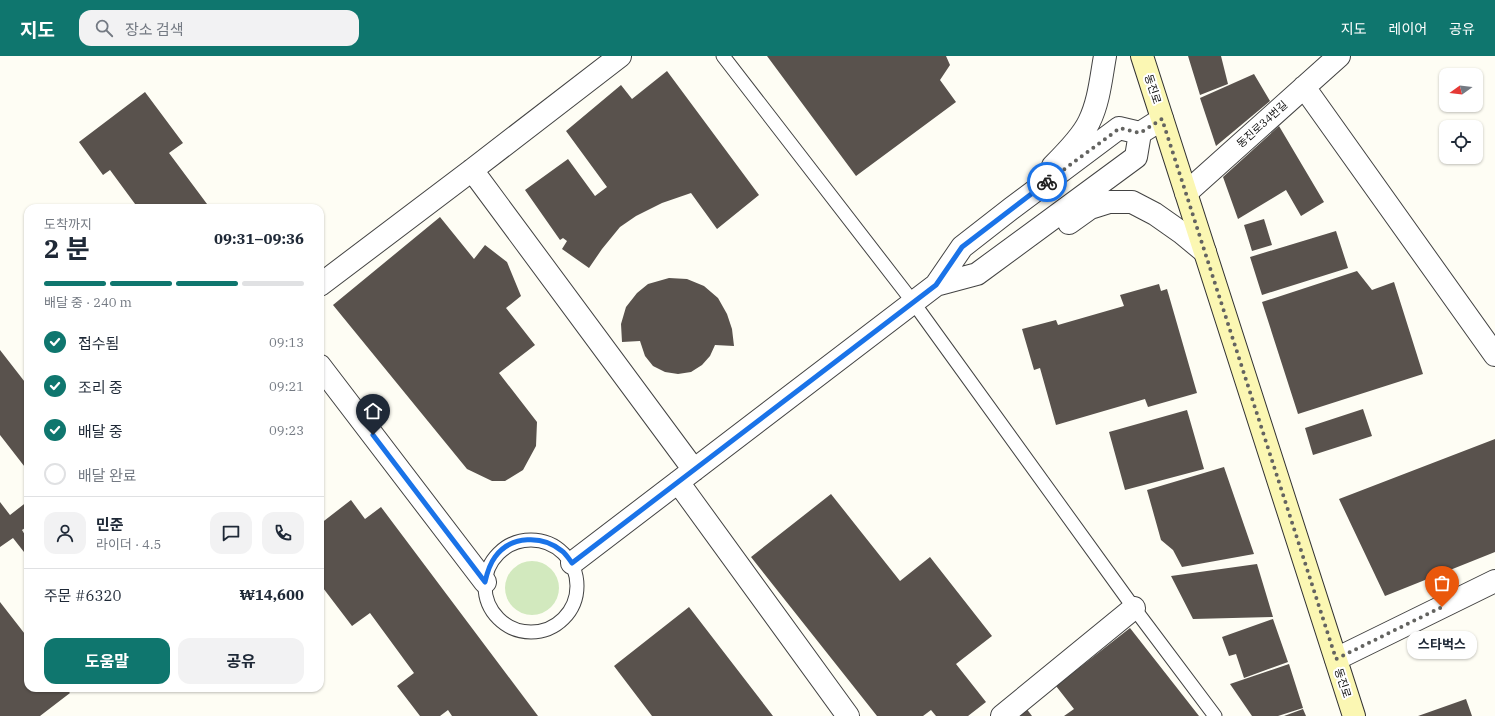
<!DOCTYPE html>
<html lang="ko">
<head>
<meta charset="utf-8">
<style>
  :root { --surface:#fff; --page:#f2f2f3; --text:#1f2937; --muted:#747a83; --line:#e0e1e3; --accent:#0f766e }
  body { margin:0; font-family:"IBM Plex Serif","Noto Sans KR",serif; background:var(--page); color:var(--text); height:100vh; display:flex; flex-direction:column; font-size:15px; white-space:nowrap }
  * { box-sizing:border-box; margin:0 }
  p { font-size:13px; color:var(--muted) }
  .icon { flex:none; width:22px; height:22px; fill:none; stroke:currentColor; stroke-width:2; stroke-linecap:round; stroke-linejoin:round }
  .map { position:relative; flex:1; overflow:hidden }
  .sheet { position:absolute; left:24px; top:148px; width:300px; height:488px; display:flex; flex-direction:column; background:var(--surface); border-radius:12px; box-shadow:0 1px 3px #0004 }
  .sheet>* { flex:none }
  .needle { width:26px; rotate:255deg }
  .buttons { position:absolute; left:1439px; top:12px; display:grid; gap:8px }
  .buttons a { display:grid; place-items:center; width:44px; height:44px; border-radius:8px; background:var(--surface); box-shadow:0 1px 3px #0004; font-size:20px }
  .pin { position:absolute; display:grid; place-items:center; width:34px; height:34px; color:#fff; margin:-41px -17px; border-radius:50% 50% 50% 0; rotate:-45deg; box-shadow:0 0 4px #0007 }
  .pin .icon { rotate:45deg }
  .courier { position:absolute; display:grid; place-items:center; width:40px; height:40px; margin:-20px; border:3px solid #1a73e8; border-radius:50%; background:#fff; color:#222; box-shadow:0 1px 5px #0007 }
  .bubble { position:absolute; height:28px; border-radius:12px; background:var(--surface); box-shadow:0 1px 3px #0004; font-size:13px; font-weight:700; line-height:28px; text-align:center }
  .headline em { font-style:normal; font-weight:700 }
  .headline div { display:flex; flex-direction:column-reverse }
  .headline { display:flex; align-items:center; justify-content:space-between; height:68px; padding:0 20px }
  h1 { font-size:26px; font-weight:700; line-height:30px }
  .bar { display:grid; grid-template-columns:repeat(4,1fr); gap:6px 4px; align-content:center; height:48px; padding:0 20px }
  .bar i { height:5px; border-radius:3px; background:var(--line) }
  .bar .current { background:var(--accent) }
  .bar p { grid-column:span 4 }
  .line { display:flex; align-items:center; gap:10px; padding:0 20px; border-top:1px solid var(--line) }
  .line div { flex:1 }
  .round { display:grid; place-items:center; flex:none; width:42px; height:42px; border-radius:12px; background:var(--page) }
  ol { padding:0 20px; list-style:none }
  li { display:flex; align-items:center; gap:12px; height:44px }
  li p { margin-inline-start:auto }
  li .icon { padding:4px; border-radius:50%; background:var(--accent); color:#fff; stroke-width:4 }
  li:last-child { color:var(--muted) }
  li i { width:22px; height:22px; border:2px solid var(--line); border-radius:50% }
  .action { display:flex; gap:8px; margin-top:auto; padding:8px 20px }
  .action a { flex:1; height:46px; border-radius:12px; background:var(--accent); color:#fff; font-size:16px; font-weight:700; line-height:46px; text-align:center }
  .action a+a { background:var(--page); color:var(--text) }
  header { display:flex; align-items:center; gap:24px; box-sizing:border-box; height:56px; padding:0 20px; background:var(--accent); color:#fff }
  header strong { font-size:19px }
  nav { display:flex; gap:22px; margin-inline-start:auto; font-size:14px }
  .search { width:280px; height:36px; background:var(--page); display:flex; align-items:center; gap:10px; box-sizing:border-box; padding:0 14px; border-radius:12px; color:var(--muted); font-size:15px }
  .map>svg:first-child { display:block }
</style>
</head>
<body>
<header>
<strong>지도</strong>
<div class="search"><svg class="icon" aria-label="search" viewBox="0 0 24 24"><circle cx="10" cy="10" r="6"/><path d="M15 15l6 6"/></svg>장소 검색</div>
<nav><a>지도</a><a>레이어</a><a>공유</a></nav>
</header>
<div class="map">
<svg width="1495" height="660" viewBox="0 0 1495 660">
  <rect width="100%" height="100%" fill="#fefdf4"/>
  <path fill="#d2e9be" d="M505 532a27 27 0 1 1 54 0a27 27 0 1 1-54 0Z"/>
  <path fill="#59524d" d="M767,0H946L950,9L940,24L956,46L856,120Z
    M1188,0H1221L1228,28L1200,39Z
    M667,15L759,139L717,173L691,137L662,147L636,160L620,171L602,193L589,212L562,193L567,185L563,182L560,184L525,134L568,103L595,140L607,131L566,75L621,29L632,43Z
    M1254,18L1270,45L1216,90L1200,42Z
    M145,36L183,87L169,97L210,152H138L110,114L103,119L79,86Z
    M1279,70L1324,146L1301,160L1286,134L1238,163L1223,121Z
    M440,161L474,203L485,189L507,206L521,240L506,252L535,289L499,317L537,366L536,390L523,414L505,425H492L467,413L333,249Z
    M1264,163L1272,189L1252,195L1244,169Z
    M1336,175L1348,212L1262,239L1250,201Z
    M1357,215L1372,234L1394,226L1423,318L1298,358L1262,246Z
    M669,222L687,223L704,230L718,242L727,258L732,273L734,290L715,289L710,300L702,309L691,316L678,318L665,316L653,310L645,300L640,285L622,286L621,268L626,251L637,237L648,228Z
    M1159,228L1161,235L1167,233L1197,337L1148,351L1145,343L1056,369L1040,312L1034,314L1022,273L1056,264L1058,269L1124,250L1120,239Z
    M0,294L28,330V415L0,379Z
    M1363,353L1372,380L1313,399L1305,372Z
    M1187,354L1204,413L1125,434L1109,376Z
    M1495,383V496L1385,540L1339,443Z
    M1224,411L1254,498L1182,511L1173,494L1161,484L1147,434Z
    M831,438L900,525L930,501L992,580L956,608L986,646L968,660H936L931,654L923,660H877L751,501Z
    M351,444L365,463L381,451L538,660H452L448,654L440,660H420L397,630L414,617L370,557L352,570L320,528V468Z
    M28,445V470L22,474L28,484V493L24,496L13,482L0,491V446L10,459Z
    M1257,508L1273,561L1193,563L1171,520Z
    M0,546L28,582V632H66L70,637L40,660H0Z
    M689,551L773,660H652L614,610Z
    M1273,563L1288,606L1244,622L1236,598L1229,600L1222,581Z
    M1130,572L1199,660H1064L1074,653L1056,630Z
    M1289,608L1303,652L1278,660H1252L1230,628Z
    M1466,643L1472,660H1418Z
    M1026,652L1032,660H1016Z
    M1303,653L1306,660H1284Z"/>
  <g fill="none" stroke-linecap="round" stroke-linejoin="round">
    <g stroke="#434343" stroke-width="15">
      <path id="lane" d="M723,0L913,246L1134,552L1215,660
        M485 530a46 46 0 1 1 92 0a46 46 0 1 1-92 0Z"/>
    </g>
    <g stroke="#434343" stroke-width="24">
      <path id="street" d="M1304,31L1495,299
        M1053,110C1065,98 1082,81 1089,66C1099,46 1101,22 1105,0
        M472,114L694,414
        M1186,137L1339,0
        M1069,167L1090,152L1109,146H1132L1155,158L1182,177L1205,196
        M320,229L472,114L620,0
        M936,229L977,218L1136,101L1140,77
        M320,310L485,526
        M678,426L848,660
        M572,507L936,229L962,191L1012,152L1119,72L1140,77L1162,63
        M1336,603L1495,525
        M1002,660L1134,552"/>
    </g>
    <g stroke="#323232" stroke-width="24">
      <path id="secondary" d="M1142,0L1354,660"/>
    </g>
    <use href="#lane" stroke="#fff" stroke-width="13"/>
    <use href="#street" stroke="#fff" stroke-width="22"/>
    <use href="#secondary" stroke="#fbf7b3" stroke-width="22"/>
  </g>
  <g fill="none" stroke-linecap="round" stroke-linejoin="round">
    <path stroke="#636360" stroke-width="4" stroke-dasharray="0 7.2" d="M1047,126L1120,72L1140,77L1162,63L1336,603L1442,551"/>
    <path stroke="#1a73e8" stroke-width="5" d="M373,379L485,526C487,517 489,509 495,501C511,479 543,479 562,495C566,498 569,503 572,507L936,229L962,191L1047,126"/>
  </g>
  <g text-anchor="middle" stroke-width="4" stroke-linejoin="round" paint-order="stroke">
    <g font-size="11" fill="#101010" stroke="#fff">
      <text transform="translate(1153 33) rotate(72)" y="4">동진로</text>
      <text transform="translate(1262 68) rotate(-42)" y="4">동진로34번길</text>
      <text transform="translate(1343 627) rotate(72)" y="4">동진로</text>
    </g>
  </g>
</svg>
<div class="buttons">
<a><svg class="needle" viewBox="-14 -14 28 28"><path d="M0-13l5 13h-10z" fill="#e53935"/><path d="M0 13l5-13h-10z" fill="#747a83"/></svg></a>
<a><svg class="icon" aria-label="locate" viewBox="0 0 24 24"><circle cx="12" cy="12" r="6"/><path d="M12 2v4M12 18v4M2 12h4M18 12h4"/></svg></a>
</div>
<div class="pin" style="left:1442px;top:551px;background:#ea580c"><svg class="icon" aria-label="bag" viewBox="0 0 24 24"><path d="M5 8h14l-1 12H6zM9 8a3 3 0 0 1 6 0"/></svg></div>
<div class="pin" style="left:373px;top:379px;background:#1f2937"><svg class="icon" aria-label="home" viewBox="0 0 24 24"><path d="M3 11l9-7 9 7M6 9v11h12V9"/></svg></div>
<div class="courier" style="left:1047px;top:126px"><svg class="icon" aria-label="bike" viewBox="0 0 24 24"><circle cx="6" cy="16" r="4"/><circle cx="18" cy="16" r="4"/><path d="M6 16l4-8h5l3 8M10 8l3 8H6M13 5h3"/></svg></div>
<div class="bubble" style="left:1407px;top:575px;width:70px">스타벅스</div>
<section class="sheet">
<div class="headline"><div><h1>2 분</h1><p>도착까지</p></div><em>09:31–09:36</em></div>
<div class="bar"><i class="current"></i><i class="current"></i><i class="current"></i><i></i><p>배달 중 · 240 m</p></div>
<ol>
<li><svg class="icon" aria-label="check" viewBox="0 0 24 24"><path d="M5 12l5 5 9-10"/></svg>접수됨<p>09:13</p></li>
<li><svg class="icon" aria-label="check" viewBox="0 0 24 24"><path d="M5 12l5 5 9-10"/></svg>조리 중<p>09:21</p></li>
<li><svg class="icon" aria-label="check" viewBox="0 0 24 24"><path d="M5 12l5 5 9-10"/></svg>배달 중<p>09:23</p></li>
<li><i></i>배달 완료</li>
</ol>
<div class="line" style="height:72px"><a class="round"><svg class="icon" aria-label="person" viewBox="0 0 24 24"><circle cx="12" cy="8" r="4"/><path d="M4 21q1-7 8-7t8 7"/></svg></a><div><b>민준</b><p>라이더 · 4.5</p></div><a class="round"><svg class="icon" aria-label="chat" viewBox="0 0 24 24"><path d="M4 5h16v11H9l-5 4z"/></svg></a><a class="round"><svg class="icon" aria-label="phone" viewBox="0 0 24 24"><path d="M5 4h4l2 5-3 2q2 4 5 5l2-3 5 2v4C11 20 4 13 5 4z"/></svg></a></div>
<div class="line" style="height:52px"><div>주문 #6320</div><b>₩14,600</b></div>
<div class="action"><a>도움말</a><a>공유</a></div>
</section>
</div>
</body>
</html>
